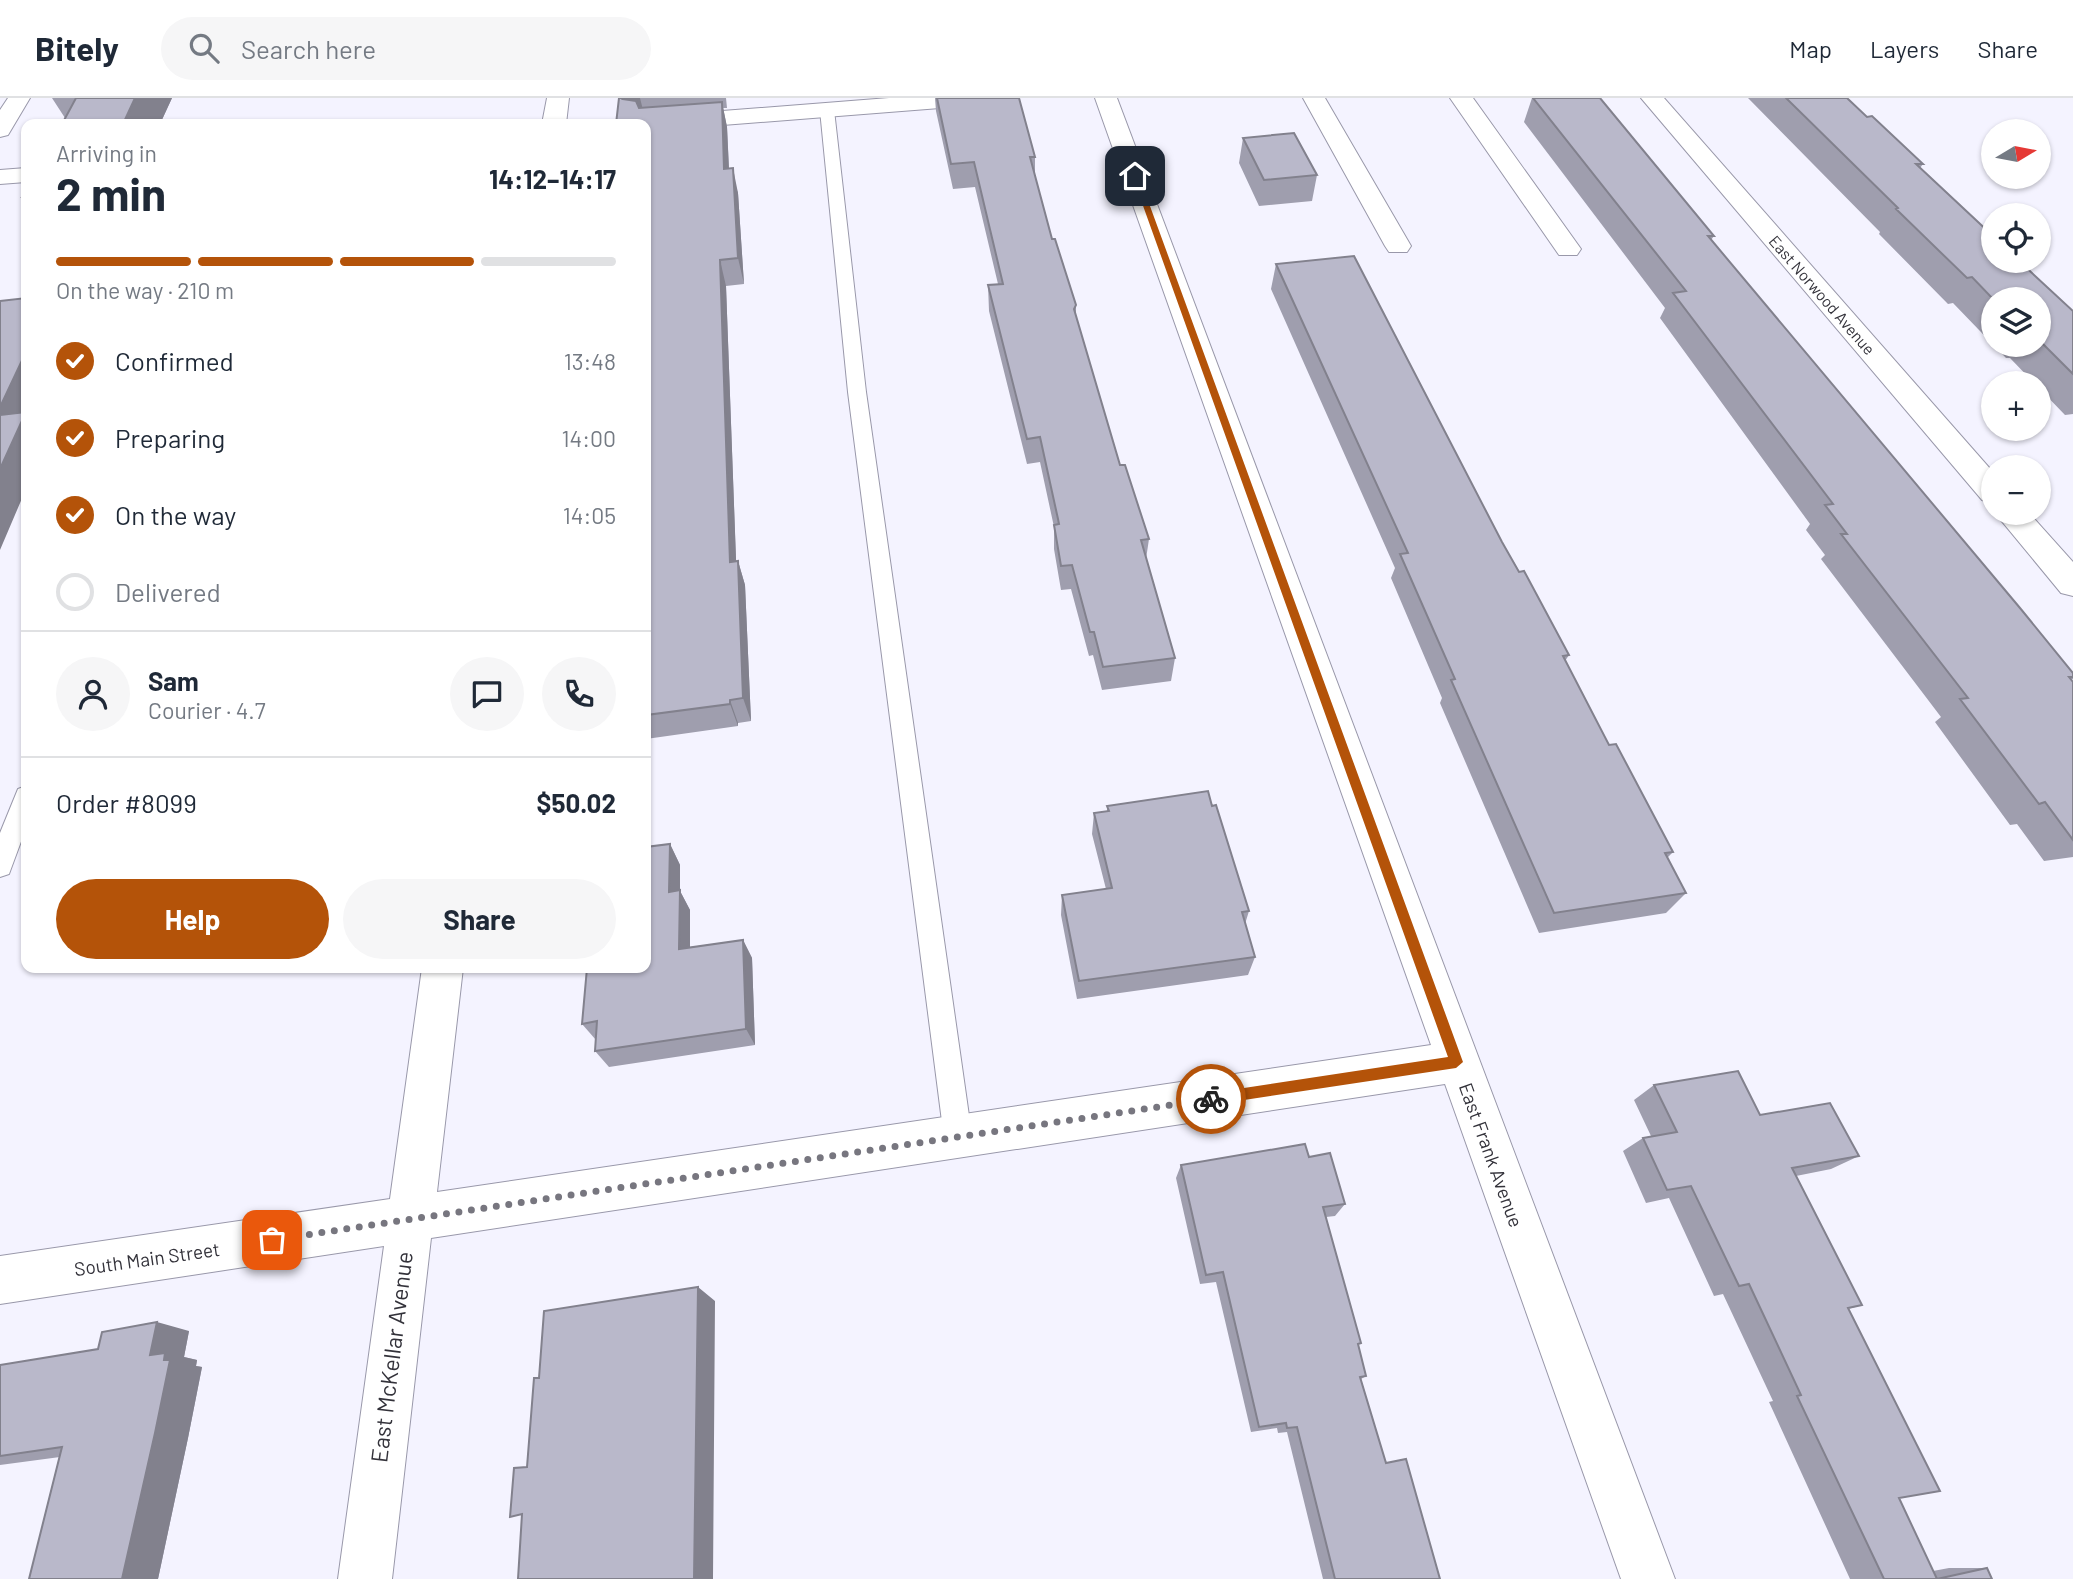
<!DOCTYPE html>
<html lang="en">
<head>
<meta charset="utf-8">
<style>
  :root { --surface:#fff; --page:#f6f6f7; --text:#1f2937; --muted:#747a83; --line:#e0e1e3; --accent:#b45309 }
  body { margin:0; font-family:Barlow,sans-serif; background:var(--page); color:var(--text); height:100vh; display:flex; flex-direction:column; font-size:26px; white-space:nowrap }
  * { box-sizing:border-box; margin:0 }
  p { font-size:23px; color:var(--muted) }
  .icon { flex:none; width:38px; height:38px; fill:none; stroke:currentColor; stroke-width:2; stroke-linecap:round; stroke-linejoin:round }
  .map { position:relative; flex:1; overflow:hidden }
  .details { position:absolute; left:21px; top:21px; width:630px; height:854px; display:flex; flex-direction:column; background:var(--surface); border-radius:14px; box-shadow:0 2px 5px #0004 }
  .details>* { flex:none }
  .needle { width:46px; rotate:80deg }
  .tools { position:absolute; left:1981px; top:21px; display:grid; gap:14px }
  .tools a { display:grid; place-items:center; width:70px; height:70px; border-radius:50%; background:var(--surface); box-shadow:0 2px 5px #0004; font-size:35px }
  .pin { position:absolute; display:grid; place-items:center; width:60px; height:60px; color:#fff; margin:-30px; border-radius:14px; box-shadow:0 4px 10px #0006 }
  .courier { position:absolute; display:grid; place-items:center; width:70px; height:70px; margin:-35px; border:5px solid #b45309; border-radius:50%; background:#fff; color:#222; box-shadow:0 2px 9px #0007 }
  .headline em { font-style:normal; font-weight:700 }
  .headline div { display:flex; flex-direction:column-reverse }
  .headline { display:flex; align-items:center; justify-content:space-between; height:119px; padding:0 35px }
  h1 { font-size:46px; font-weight:700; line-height:52px }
  .bar { display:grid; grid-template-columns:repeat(4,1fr); gap:10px 7px; align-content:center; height:84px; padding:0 35px }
  .bar i { height:9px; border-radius:5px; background:var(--line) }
  .bar .current { background:var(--accent) }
  .bar p { grid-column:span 4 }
  .line { display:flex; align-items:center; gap:18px; padding:0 35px; border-top:2px solid var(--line) }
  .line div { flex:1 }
  .round { display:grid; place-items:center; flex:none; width:74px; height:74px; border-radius:37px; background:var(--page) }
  ol { padding:0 35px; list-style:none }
  li { display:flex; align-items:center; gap:21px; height:77px }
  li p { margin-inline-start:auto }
  li .icon { padding:7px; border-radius:50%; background:var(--accent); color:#fff; stroke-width:4 }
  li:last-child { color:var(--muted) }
  li i { width:38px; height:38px; border:4px solid var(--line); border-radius:50% }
  .primary-button { display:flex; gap:14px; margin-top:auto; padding:14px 35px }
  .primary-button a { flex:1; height:80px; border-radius:42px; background:var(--accent); color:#fff; font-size:28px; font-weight:700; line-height:80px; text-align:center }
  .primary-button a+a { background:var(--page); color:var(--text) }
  header { display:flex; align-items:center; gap:42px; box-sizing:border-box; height:98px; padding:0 35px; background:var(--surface); border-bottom:2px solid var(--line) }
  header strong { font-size:33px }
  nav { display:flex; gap:38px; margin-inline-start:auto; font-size:24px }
  .search { width:490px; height:63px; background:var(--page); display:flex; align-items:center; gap:18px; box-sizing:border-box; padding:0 24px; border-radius:38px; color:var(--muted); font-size:26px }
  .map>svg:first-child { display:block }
</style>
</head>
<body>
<header>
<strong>Bitely</strong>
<div class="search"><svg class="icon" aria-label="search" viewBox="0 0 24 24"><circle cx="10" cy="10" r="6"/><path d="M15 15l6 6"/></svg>Search here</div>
<nav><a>Map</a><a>Layers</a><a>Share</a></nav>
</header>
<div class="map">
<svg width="2073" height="1481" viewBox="0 0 2073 1481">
  <rect width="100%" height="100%" fill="#f4f3ff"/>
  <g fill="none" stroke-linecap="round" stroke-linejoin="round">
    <g stroke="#9998aa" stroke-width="2">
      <path id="service" d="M827,8L834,12L866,294L972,1039L968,1049L958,1053L948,1049L944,1039L848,294L820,12Z
        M26,688V730L9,776L0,779V735L18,691Z"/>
    </g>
    <g stroke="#9998aa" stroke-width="2">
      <path id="minor" d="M8,0H30L8,37L0,39V12Z
        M547,0H569L566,26H542Z
        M889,0H989L978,7L646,33V26H633L637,21L645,19Z
        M1095,0H1117L1675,1481H1621L1445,986L431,1140L392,1481H338L384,1148L0,1206V1158L390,1101L422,870H463L437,1094L1431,947Z
        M1303,0H1325L1411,148L1407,154H1389L1385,148Z
        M1450,0H1473L1581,151L1577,157H1559Z
        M1641,0H1664L1993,374V405L1982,402Z
        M26,70V84L0,86V72Z
        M1995,415H2029L2073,464V498L2061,495Z"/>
    </g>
    <use href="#service" fill="#fff" fill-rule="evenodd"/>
    <use href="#minor" fill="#fff" fill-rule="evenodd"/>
  </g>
  <path fill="#9f9eae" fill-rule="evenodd" d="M52,0H172L160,26L65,20Z
    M619,0H726L727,10H723L727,29L729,70L738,95L744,186L726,188L736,463H738L745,487L751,623L738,625V628L646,641V26Z
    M935,0H1019L1035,59V77L1052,141L1076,207V217L1120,367L1149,441L1146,461L1175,560L1171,583L1102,592L1093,557L1089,558L1071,491L1061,492L1054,451V429L1040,364L1027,366L989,213L988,187L998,186L975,89L953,91L936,13Z
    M1532,0H1600L1714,138L1711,142L2073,575V581L2071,582L2073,584V759L2044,763L2017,726L2010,727L1935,624L1941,619L1821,461L1825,457L1806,432L1810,426L1660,220L1665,210L1524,24Z
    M1748,0H1847L1867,19L1923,66L1920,70L2073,213V316L2065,317L2039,290V285H2034L2010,260H2006L1953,205L1948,206L1879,136L1880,134ZM1993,201H2039V247H1993Z
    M1243,40L1317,77L1312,103L1259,108L1239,65Z
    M1276,166L1502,444L1569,557L1565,563L1609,647L1673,754L1667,760L1686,795L1666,815L1539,835L1440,605L1442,600L1391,480L1395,470L1271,191Z
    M1107,708H1212L1249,813L1245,826L1255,859L1248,877L1077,901L1061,817L1062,797L1106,791L1092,736L1094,715L1107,713Z
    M670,746L680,767V793L690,812V849L743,842L752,860L755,947L609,969L595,953L596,942L582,926Z
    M1654,987L1760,1017L1859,1058L1831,1071L1796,1078L1862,1207L1848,1211L1899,1400L1933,1473L1949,1470H1987L1992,1481H1850L1769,1304L1773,1303L1723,1196L1714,1198L1669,1100L1646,1105L1623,1053L1643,1040L1651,1038L1634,1002Z
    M1309,1059L1345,1106L1335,1118L1326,1119L1361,1245L1358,1247L1366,1278L1361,1281L1386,1365L1440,1481H1323L1287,1334L1278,1335L1277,1330L1251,1334L1216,1184L1200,1186L1176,1080L1181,1067Z
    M189,1233L184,1259L197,1262L196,1268L202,1269L188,1340L158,1481H29L60,1359L0,1367V1267L98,1251Z"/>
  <path fill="#82818d" d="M135,0H172L160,26H123Z
    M624,0H640L644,16L623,1Z
    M722,4L727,29L730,96L724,71Z
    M733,70L738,95L744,186L738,160Z
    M720,162L726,188L737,488L730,464Z
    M26,254V391L0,452V309Z
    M738,463L745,487L751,623L743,600Z
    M730,602L738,625V628L730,606Z
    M670,746L680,767V793L690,812V869L679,851L669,794Z
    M743,842L752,860L755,947L746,931Z
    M698,1189L715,1203L713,1481H694Z
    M157,1224L189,1233L184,1259L197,1262L196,1268L202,1269L188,1340L158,1481H122L150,1257Z"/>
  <path fill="#b9b8ca" stroke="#82818d" stroke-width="2" d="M76,0H135L123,26H62Z
    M619,0H624L623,1L636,3L639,10L722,4L724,71L733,70L738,160L720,162L730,464L738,463L743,600L730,602V606L646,617V26H616Z
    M937,0H1019L1035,59H1030L1052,141H1055L1076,207L1074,211L1120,367H1125L1149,441L1141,442L1175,560L1103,569L1094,534H1090L1072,467L1061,468L1054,427L1059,426L1058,421L1040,339L1027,341L988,187L1003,186L974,64L951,66Z
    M1533,0H1600L1714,138H1708L2020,510L2073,575V579H2069L2073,584V742L2045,704L2039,706L1960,601L1968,600L1841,436H1847L1825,407L1833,406L1673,195L1686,193Z
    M1786,0H1847L1867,19L1872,18L1923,66H1916L1993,138V163H2019L2073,213V276L2039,242V201H1993L1972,179L1967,180L1896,111L1898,110Z
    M1294,35L1317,77L1264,82L1243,40Z
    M26,91V99H22Z
    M1354,158L1502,444L1519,474L1524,473L1569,557L1563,558L1609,647L1616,646L1673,754L1665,755L1686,795L1554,815L1451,582L1455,581L1400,456L1408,455L1276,166Z
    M26,200V254L0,309V203Z
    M26,314L0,371V317Z
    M1208,693L1212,708L1216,707L1249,813L1242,814L1255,859L1079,883L1062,797L1112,790L1094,715L1109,713L1107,708Z
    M670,746L669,794L680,792L679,851L743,842L746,931L595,953L597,923L582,926L587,870H646V749Z
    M1738,973L1760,1017L1830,1005L1859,1058L1792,1070L1862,1207L1848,1210L1940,1393L1899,1400L1937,1481L1987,1470L1992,1481H1884L1797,1298L1801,1297L1749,1186L1739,1188L1691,1088L1667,1092L1643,1040L1677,1034L1654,987Z
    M1305,1046L1309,1059L1330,1055L1345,1106L1323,1109L1361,1245L1358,1246L1366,1278L1360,1279L1386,1365L1406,1361L1440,1481H1335L1297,1329L1287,1330L1286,1325L1259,1329L1223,1174L1206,1177L1181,1067Z
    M698,1189L694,1481H518L522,1416L510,1419L514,1370L527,1369L534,1280H539L544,1213Z
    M157,1224L150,1257L165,1255L164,1262H170L155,1335L122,1481H29L62,1349L0,1358V1267L98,1251L102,1234Z"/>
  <path fill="#b45309" d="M1132,77L1139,78L1463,964L1456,970L1211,1007L1204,1001L1211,995L1448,959Z"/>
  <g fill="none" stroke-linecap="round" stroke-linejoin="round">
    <path stroke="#77767f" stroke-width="7" stroke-dasharray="0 12.6" d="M272,1142L1211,1001"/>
  </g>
  <g text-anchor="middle" stroke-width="5" stroke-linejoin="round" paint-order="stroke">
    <g font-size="16" fill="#33323a" stroke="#fff">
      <text transform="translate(1822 197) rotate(49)" y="6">East Norwood Avenue</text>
    </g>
    <g font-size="19" fill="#33323a" stroke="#fff">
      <text transform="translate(1491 1057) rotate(70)" y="7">East Frank Avenue</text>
      <text transform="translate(147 1161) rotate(-8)" y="7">South Main Street</text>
    </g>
    <g font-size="23" fill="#33323a" stroke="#fff">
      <text transform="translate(392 1259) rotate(-83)" y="8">East McKellar Avenue</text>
    </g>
  </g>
</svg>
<div class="tools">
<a><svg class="needle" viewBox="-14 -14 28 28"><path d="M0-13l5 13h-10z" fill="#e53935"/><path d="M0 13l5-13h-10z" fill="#747a83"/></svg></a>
<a><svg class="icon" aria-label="locate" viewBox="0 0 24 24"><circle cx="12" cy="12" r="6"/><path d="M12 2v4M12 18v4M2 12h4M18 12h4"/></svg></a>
<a><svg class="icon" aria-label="layers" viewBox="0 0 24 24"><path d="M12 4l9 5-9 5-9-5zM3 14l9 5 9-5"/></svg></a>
<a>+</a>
<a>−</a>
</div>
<div class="pin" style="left:272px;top:1142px;background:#ea580c"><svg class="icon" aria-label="bag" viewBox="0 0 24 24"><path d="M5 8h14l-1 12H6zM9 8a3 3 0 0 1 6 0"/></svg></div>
<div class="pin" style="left:1135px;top:78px;background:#1f2937"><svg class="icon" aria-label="home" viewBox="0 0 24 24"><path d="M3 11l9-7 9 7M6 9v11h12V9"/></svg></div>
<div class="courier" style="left:1211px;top:1001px"><svg class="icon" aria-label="bike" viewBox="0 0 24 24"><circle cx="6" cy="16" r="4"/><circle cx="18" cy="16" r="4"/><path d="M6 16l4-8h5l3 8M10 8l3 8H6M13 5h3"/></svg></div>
<section class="details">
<div class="headline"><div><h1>2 min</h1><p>Arriving in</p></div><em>14:12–14:17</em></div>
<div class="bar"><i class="current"></i><i class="current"></i><i class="current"></i><i></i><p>On the way · 210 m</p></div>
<ol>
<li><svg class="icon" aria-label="check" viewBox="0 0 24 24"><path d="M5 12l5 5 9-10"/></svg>Confirmed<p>13:48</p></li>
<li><svg class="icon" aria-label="check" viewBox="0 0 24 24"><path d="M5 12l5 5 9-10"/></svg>Preparing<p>14:00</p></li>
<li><svg class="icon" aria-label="check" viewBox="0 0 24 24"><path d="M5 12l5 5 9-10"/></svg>On the way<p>14:05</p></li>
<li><i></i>Delivered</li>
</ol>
<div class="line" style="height:126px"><a class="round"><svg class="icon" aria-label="person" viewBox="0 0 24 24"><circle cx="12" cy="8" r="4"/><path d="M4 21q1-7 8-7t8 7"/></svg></a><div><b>Sam</b><p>Courier · 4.7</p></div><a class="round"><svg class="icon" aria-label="chat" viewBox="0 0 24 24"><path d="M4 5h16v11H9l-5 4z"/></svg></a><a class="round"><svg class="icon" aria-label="phone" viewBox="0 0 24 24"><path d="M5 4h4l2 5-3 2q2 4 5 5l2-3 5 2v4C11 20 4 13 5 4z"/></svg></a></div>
<div class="line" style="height:91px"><div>Order #8099</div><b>$50.02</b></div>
<div class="primary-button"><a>Help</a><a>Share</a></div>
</section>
</div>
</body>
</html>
